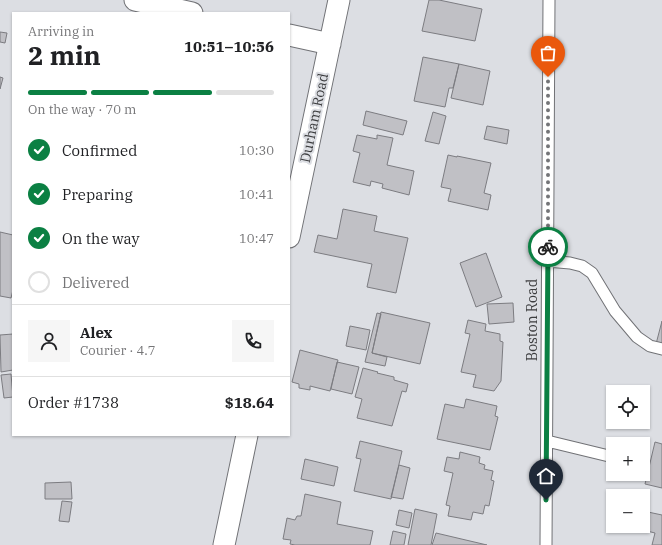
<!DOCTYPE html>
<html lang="en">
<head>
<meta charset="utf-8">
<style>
  :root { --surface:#fff; --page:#f6f6f6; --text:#202124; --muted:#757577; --line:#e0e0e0; --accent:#0b8043 }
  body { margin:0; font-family:"IBM Plex Serif",serif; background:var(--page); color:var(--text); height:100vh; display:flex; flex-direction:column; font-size:15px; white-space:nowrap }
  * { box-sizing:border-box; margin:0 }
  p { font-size:13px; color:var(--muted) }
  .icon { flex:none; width:22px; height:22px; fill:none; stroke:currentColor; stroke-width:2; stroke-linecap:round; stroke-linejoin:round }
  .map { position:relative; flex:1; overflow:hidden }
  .panel { position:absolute; left:12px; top:12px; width:278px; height:424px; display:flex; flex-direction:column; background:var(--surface); border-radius:0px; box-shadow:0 1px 3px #0004 }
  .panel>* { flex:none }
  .tools { position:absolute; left:606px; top:385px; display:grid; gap:8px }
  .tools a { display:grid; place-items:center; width:44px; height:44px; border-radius:0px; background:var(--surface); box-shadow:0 1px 3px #0004; font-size:20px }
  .pin { position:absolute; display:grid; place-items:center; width:34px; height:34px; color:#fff; margin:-41px -17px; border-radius:50% 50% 50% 0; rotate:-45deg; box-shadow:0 0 4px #0007 }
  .pin .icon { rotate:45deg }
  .courier { position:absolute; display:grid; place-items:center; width:40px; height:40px; margin:-20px; border:3px solid #0b8043; border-radius:50%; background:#fff; color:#222; box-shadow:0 1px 5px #0007 }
  .summary em { font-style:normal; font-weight:700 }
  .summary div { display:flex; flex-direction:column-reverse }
  .summary { display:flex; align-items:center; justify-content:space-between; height:68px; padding:0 16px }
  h1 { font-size:26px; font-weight:700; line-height:30px }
  .bar { display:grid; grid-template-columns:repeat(4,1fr); gap:6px 4px; align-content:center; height:48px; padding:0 16px }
  .bar i { height:5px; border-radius:3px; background:var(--line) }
  .bar .on { background:var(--accent) }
  .bar p { grid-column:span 4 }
  .line { display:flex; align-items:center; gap:10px; padding:0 16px; border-top:1px solid var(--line) }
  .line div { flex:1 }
  .round { display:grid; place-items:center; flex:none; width:42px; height:42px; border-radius:0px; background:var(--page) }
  ol { padding:0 16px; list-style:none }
  li { display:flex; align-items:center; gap:12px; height:44px }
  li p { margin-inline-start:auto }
  li .icon { padding:4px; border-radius:50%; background:var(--accent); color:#fff; stroke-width:4 }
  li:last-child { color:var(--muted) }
  li i { width:22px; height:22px; border:2px solid var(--line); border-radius:50% }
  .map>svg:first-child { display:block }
</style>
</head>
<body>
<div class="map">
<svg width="662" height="545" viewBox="0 0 662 545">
  <rect width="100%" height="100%" fill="#dcdee3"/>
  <path fill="#c0c0c5" stroke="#7c7c81" d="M429,0H439L482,9L475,41L422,31Z
    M0,32L7,33L5,43L0,42Z
    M423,57L459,64L453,88H449L445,107L414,101Z
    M459,64L490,71L483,105L451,98Z
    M0,77L3,78L0,89Z
    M366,111L407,121L403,135L363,125Z
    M433,112L446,116L439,144L425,141Z
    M487,126L509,130L507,144L484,139Z
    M357,135L377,139V135L393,138L387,165L414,171L409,195L382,188L383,184L371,181L370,186L353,182L360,153L353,151Z
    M448,155L457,157V156L491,163L484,193L491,195L488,210L448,201L451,189L441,187Z
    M343,209L377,216L374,231L408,238L396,293L367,287L372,264L314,252L318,235L337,239Z
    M0,232L13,235V290L11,298L0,296Z
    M486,253L502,297L476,307L460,263Z
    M513,303L514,322L489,324L487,304Z
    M381,312L430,323L420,364L372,353Z
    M377,313L381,314L372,353L387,357L385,366L365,362Z
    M468,320L486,324L485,331L500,334V341L503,342L501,381L494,391L473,387L476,375L461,372L470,334L465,333Z
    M662,321V346L656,344Z
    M350,326L370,330L366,350L346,346Z
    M13,334V370L1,372L0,335Z
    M300,350L338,360L330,391L310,386V390L299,388V384L292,382Z
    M337,362L359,367L352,394L331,389Z
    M363,368L378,372L377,373L394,377V380L408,384L406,392L402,391L392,426L357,418L362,399L355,397Z
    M11,374L13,397L4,398L1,375Z
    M466,399L497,406L495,416L498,417L490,450L437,439L445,404L464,408Z
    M360,441L402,451L391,499L354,491L361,459L356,458Z
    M655,442L662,444V488L645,484Z
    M460,452L480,457L479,463L485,465L484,469L493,471L491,480L494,481L489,506L485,505L483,514L473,512L471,520L448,516L450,506L446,505L453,473L444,471L447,457L459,459Z
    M305,459L338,467L334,486L301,479Z
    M399,465L410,468L403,499L391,497Z
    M71,482L72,499H45V483Z
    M305,494L341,502L337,524L373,531L370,545H295L290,544L291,540L283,539L287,518L295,520L297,516H301Z
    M62,501L72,502L69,522L59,521Z
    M415,509L437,514L431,545H408Z
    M399,510L412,513L409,528L396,525Z
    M648,512L662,515V545H652L655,533L643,530Z
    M393,531L406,534L404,545H390Z
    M436,533L487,545H432Z"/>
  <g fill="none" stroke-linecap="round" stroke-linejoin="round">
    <g stroke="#717276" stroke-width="13">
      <path id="lane" d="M547,261L570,263L582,266L592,273L615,311L637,337L650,346L662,349
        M547,441L613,457
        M546,545L549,0"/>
    </g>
    <g stroke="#717276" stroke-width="23">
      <path id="street" d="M135,0L192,13
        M289,35L330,44
        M289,237L339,0
        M224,545L247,435"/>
    </g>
    <use href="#lane" stroke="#fff" stroke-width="11"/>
    <use href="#street" stroke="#fff" stroke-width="21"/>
  </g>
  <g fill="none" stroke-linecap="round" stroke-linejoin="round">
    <path stroke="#747578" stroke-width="4" stroke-dasharray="0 7.2" d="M548,247V77"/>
    <path stroke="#0b8043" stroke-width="5" d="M546,500L548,247"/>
  </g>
  <g text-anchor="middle" stroke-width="4" stroke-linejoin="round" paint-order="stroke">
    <g font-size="14" fill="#3c3d3f" stroke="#dcdee3">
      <text transform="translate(314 118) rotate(-78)" y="5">Durham Road</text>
      <text transform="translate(532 320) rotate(-90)" y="5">Boston Road</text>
    </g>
  </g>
</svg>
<div class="tools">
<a><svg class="icon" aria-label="locate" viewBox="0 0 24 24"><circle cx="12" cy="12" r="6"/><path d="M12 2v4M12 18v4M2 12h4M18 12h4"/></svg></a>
<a>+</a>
<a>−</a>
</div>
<div class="pin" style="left:548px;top:77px;background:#ea580c"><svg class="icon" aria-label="bag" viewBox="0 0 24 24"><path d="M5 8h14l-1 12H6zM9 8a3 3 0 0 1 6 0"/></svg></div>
<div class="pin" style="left:546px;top:500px;background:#1f2937"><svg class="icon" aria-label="home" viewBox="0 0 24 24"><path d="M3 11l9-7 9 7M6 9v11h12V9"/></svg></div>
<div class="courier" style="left:548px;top:247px"><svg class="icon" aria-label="bike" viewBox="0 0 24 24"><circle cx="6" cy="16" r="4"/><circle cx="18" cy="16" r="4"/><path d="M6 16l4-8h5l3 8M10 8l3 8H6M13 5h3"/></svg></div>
<section class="panel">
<div class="summary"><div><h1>2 min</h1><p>Arriving in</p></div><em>10:51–10:56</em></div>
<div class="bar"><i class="on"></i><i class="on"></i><i class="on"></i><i></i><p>On the way · 70 m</p></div>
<ol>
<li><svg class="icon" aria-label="check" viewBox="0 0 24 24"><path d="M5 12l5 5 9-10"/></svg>Confirmed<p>10:30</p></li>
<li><svg class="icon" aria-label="check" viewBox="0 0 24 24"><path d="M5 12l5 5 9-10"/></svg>Preparing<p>10:41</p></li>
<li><svg class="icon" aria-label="check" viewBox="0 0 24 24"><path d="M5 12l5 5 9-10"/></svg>On the way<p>10:47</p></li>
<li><i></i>Delivered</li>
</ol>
<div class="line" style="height:72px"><a class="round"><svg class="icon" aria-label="person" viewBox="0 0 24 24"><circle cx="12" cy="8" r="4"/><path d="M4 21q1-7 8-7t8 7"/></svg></a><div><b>Alex</b><p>Courier · 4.7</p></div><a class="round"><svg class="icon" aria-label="phone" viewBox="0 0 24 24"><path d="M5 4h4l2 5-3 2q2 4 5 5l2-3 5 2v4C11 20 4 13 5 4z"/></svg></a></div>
<div class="line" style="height:52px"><div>Order #1738</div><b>$18.64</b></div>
</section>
</div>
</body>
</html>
